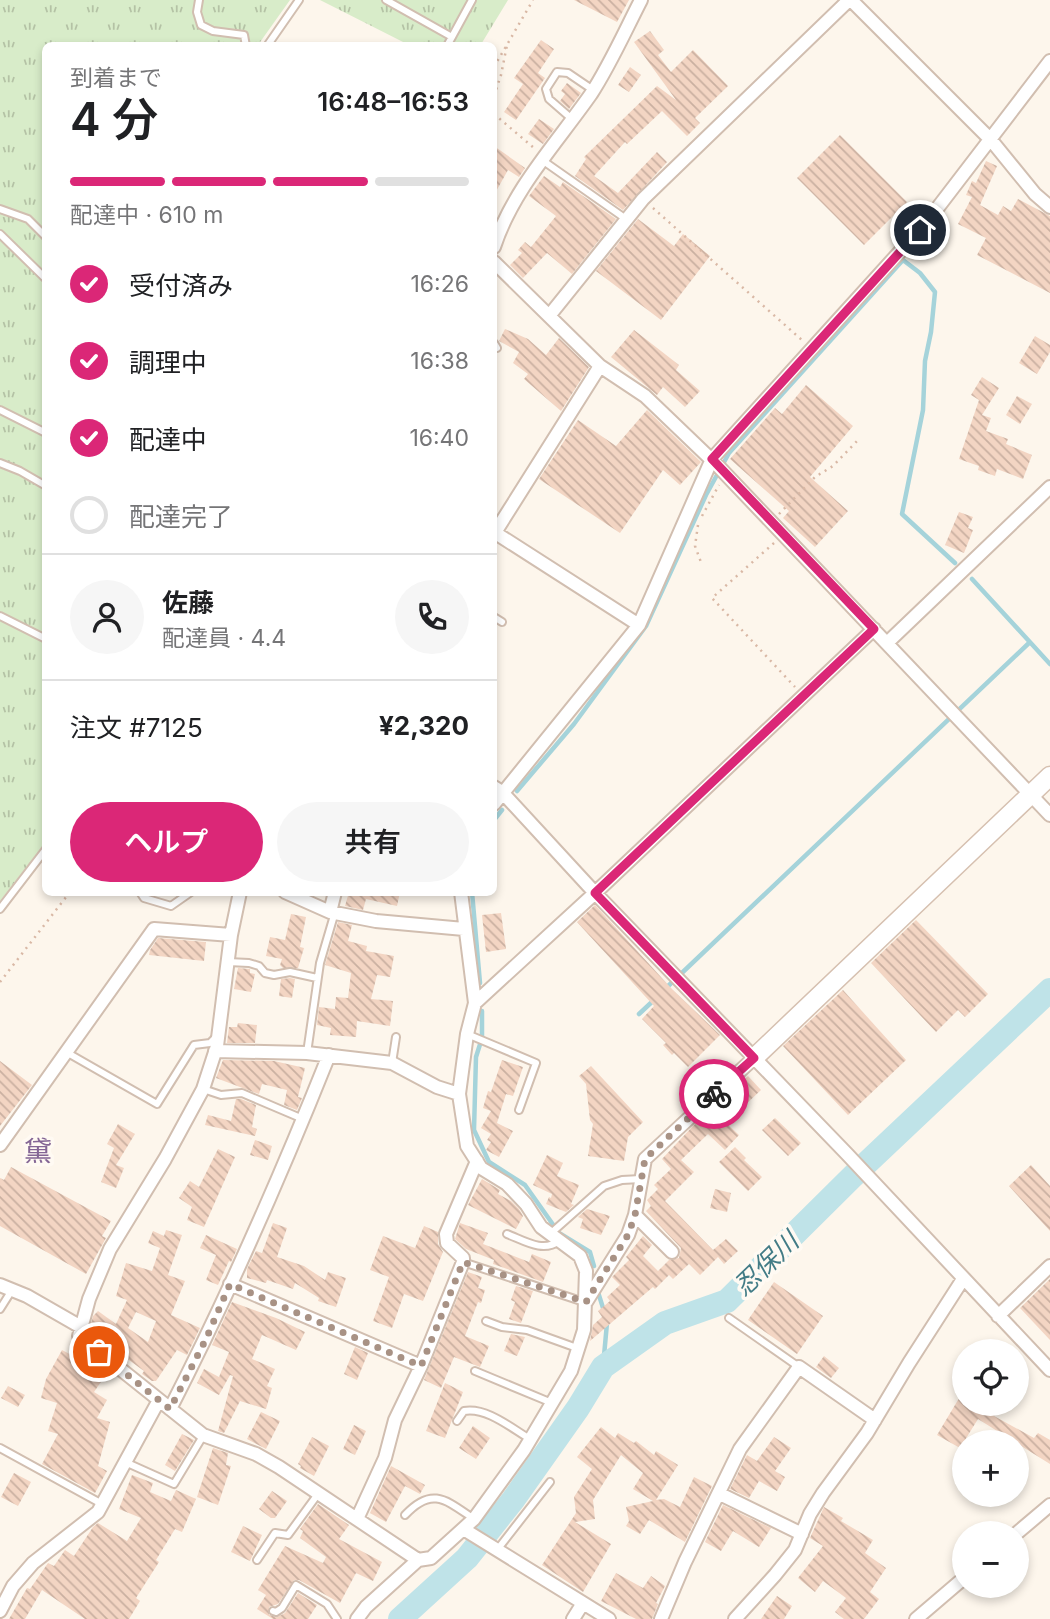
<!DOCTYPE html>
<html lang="ja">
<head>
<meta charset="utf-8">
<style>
  :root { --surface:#fff; --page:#f6f6f6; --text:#202124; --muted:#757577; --line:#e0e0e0; --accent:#db2777 }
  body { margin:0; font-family:Inter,"Noto Sans JP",sans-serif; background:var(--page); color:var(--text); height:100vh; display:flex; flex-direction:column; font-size:26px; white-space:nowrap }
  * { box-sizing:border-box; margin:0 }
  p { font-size:23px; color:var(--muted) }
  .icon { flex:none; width:38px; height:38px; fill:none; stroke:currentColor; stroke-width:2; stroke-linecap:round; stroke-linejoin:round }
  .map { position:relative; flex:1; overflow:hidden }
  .drawer { position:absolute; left:42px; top:42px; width:455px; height:854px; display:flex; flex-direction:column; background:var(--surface); border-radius:10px; box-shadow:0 4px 10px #0003 }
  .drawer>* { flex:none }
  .buttons { position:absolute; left:952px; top:1339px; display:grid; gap:14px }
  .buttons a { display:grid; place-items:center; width:77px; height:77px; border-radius:50%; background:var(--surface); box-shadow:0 4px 10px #0003; font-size:35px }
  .pin { position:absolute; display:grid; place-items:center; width:60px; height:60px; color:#fff; margin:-30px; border:4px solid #fff; border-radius:50%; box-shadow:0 2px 7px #0007 }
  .courier { position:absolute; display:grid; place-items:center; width:70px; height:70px; margin:-35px; border:5px solid #db2777; border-radius:50%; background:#fff; color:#222; box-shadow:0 2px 9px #0007 }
  .head em { font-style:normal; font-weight:600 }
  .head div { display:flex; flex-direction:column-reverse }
  .head { display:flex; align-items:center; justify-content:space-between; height:119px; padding:0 28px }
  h1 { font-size:46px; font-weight:600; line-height:52px }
  .bar { display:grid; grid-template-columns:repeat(4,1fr); gap:10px 7px; align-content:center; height:84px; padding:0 28px }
  .bar i { height:9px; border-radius:5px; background:var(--line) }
  .bar .active { background:var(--accent) }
  .bar p { grid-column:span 4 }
  .line { display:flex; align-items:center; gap:18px; padding:0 28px; border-top:2px solid var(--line) }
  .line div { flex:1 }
  .round { display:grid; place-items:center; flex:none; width:74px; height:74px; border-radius:37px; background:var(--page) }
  ol { padding:0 28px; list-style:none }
  li { display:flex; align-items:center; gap:21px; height:77px }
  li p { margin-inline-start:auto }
  li .icon { padding:7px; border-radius:50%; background:var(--accent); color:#fff; stroke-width:4 }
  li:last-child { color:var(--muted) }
  li i { width:38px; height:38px; border:4px solid var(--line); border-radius:50% }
  .primary-button { display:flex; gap:14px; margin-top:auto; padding:14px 28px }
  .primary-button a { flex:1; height:80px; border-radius:42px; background:var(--accent); color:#fff; font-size:28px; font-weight:600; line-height:80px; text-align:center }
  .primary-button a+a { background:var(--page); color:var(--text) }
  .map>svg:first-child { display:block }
</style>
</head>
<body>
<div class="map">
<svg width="1050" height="1619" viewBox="0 0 1050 1619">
  <defs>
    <pattern id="grass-tufts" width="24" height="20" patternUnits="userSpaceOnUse" patternTransform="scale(1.75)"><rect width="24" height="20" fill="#d8ecc9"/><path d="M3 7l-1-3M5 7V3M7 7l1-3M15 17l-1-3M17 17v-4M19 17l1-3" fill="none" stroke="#b4c2a5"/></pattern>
    <pattern id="building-back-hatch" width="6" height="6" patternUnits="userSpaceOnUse" patternTransform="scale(1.75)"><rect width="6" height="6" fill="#f3d5c3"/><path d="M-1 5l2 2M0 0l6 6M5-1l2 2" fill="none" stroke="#cab0a1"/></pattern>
  </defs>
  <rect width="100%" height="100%" fill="#fdf6ec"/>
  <path fill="url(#grass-tufts)" d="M0,0H290L258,45L46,46L45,843L0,901Z
    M320,0H508L480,46L409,45Z"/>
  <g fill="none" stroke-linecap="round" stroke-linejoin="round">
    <path stroke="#a5d3da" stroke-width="4.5" d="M972,579L1050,664
      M517,791L574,724L646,626L706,495L729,453L903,260L920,273L935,292L931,332L925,361L923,410L902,514L955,563
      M494,820L502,810
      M472,892L480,983
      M665,989L1029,643
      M482,1011V1038L476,1057L474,1130L489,1162L525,1185L559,1233L590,1252L594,1266
      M639,1014L654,1000
      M597,1289L604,1311
      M603,1367L607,1323"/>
    <path stroke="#bfe3e8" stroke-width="24" d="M400,1619L467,1558L513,1500L578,1408L603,1367L665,1323L727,1301L853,1176L1050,990"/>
  </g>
  <path fill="url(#building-back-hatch)" fill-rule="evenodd" d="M574,0H629L617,22Z
    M650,31L664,50L658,55L671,72L693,50L728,86L695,118L700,123L687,136L662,111L627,144L625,142L594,176L618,193L657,152L667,162L623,210L575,176L586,159L584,157L657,86L676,100L634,42Z
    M541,40L554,49L538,73L545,78L516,120L504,112L523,84L514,78Z
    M630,67L641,75L629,92L618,85Z
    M567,83L581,93L569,109L560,101L565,94L561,91Z
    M539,119L554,129L543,144L528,134Z
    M840,135L907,202L864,245L797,178Z
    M494,146L525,168L519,177L508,170L494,195Z
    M986,161L997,166L980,205L998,215L1003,206L1011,211L1018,199L1050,216V293L977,255L986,238L958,224L972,197L966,195L972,181L976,183Z
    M544,176L560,187L563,182L616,219L572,274L547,253L523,278L510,265L522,253L518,250L525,242L531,247L556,216L529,196Z
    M638,219L674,246L683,234L710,256L661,320L596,271Z
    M505,329L528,339L546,355L559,338L589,367L561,411L524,379L528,374L513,363L519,352L499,341Z
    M634,330L679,365L676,370L700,391L685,407L663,387L657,395L611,357Z
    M1035,336L1050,345V352L1037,374L1019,363Z
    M982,377L999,388L982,415L991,418L986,431L1008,439L1006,444L1032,455L1023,479L997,469L995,476L978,470L979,466L959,459L979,400L971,395Z
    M806,385L853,426L810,477L848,511L815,547L783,518L789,511L730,459L775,408L782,414Z
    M1017,396L1032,404L1020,424L1006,415Z
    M647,410L701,462L680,485L663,470L620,533L539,479L578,420L616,446Z
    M959,512L973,517L968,528L973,530L964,553L945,545Z
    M349,892H400L397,906L366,899L363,910L345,906Z
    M595,905L672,989L720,1035L688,1067L674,1053L672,1055L663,1045L666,1043L642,1019L654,1006L577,922Z
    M501,913L506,949L486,952L482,915Z
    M291,914L306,917L300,947L304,948L298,968H283L280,965L282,959L266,956L270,937L285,940Z
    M916,920L988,994L965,1017L958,1010L936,1032L871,963Z
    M338,922L352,925L348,941L367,946L366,951L394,956L390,977L377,975L371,999L393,1001L390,1026L357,1021L356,1037L330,1035L331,1028L317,1025L319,1007L335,1009L336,997L348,998L351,973L325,965Z
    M158,938L206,942L204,961L149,955L150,950Z
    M238,968L250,969V973L255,974L251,992L234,989Z
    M290,978L295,979L292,998L279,996L281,979Z
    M843,990L906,1060L848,1115L783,1046Z
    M238,1023L257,1025L255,1043H227L229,1027H237Z
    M223,1060L274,1061L305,1068L298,1097L302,1098L297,1110L284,1105L287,1090L262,1084L259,1094L216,1078Z
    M502,1060L523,1067L513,1096L506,1094L497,1123L513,1131L499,1157L486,1150L491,1142L487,1140L491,1134L481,1128L491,1111L483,1108L488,1091L491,1092Z
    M0,1061L32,1085L0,1126Z
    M591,1066L643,1122L628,1137L624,1161L588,1156L593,1124L590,1120L586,1084L579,1076Z
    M748,1076L761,1090L742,1108L738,1105L723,1120L739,1135L725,1150L708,1134L681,1160L694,1172L665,1201L713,1250L726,1239L738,1251L724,1264L718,1257L700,1275L689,1264L673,1279L669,1275L655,1289L653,1287L590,1341L593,1325L602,1317L598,1311L610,1301L607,1297L620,1285L612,1277L629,1260L626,1257L643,1236L652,1245L643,1256L658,1271L669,1260L679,1258L681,1248L646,1211L651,1206L647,1200L658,1189L654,1185L671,1169L662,1159L693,1126Z
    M236,1099H241L256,1105L252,1127L257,1129L255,1136L205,1125L208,1115L231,1121Z
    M775,1118L801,1143L788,1156L762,1130Z
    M118,1124L135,1134L116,1165L124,1168L116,1188L101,1182L114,1148L107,1144Z
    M255,1140L272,1146L268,1160L250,1155Z
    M735,1147L746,1158L744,1160L762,1177L748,1191L719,1162Z
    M218,1149L235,1157L204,1227L187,1220L192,1207L179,1198L190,1181L199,1187Z
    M547,1155L563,1163L557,1176L579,1185L571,1204L574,1205L566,1212L546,1204L549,1197L551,1198L552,1194L533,1185Z
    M1031,1165L1050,1186V1231L1009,1186Z
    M11,1167L111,1221L102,1236L106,1238L86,1274L0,1226V1178L4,1180Z
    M482,1179L500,1190L498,1194L511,1201L519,1209L523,1216L516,1229L468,1205Z
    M715,1189L731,1193L727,1212L710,1208Z
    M587,1209L610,1216L601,1235L580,1228L583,1219L578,1217Z
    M273,1223L287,1228L277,1257L304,1266L325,1280L328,1272L346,1278L336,1307L318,1301L319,1298L295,1283L293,1289L267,1280L266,1283L247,1278V1269L256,1251L262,1253Z
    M460,1223L488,1233L483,1244L529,1262L532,1254L551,1262L543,1282L493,1264L494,1260L466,1249L455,1239Z
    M424,1226L438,1232V1244L443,1252L423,1301L404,1294L392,1328L373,1321L389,1277L370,1270L383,1236L415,1248Z
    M166,1230L182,1235L168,1275L185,1281L171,1315L200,1328L187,1355L177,1350L156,1381H152L142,1374L144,1371L89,1331L93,1316L98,1311L116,1324L127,1300L116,1296L126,1263L152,1271L160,1248L148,1243L153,1231L164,1236ZM136,1312L156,1321L148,1342L128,1328Z
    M206,1235L237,1249L231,1262L229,1261L218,1285L206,1280L216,1255L200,1248Z
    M468,1272L482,1277L478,1288L485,1290L481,1303L478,1302L465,1336L489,1346L480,1367L454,1357L441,1388L424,1380Z
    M1050,1279V1340L1020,1308Z
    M774,1282L823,1316L797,1354L748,1320Z
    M516,1286L533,1291L521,1323L509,1319L515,1302L511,1300Z
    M232,1302L276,1318L305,1332L296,1350L262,1335L252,1359L275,1369L267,1386L272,1388L266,1409L240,1401L224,1433L218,1431L233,1376L230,1375L219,1395L197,1383L204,1369L219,1377L229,1352L212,1345Z
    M511,1334L525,1337L517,1356L504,1351Z
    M355,1347L368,1353L357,1380L344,1374Z
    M62,1350L90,1365L92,1362L107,1373L94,1392L107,1400L97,1418L110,1422L98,1466L107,1471L95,1493L42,1464L58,1434L48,1431L57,1403L41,1398L46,1379Z
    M824,1356L839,1368L831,1378L816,1367Z
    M445,1383L463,1392L445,1438L426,1431Z
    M8,1386L25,1395L18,1407L1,1398Z
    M964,1390V1404H1002L994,1416L1034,1438L1038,1433L1050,1440V1464L978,1419L960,1448L937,1435Z
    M261,1412L280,1421L266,1449L247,1439Z
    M354,1425L366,1431L355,1455L343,1449Z
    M473,1426L490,1438L476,1459L459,1448Z
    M601,1427L615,1438L618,1433L634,1443L636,1441L654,1455L656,1451L678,1465L656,1500L664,1499L680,1507L694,1477L712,1486L685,1542L649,1520L640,1534L626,1526L629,1521L626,1507L653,1501L633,1489L643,1473L621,1455L593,1500L595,1519L575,1522L611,1544L583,1592L542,1565L576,1513L574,1497L592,1469L577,1457Z
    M182,1434L194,1440L175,1471L165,1465Z
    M312,1437L329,1446L314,1476L300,1468L301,1466L298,1464Z
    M774,1437L791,1448L775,1471L785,1477L777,1491L759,1481L749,1498L730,1489L747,1455L757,1461Z
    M213,1448L228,1453L226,1465L231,1466L218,1505L197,1497Z
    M391,1466L425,1485L420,1494L405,1486L386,1522L370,1513Z
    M14,1473L31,1482L18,1506L1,1497Z
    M132,1475L153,1483L150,1492L171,1501L176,1490L196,1499L182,1532L175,1529L156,1560L159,1562L136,1598L140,1601L129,1619H85L42,1590L25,1619H9L27,1588L30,1589L48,1563L54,1566L65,1550L74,1556L93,1527L98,1523L127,1541L141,1518L119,1509Z
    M272,1491L287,1501L275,1518H271L259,1509Z
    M318,1504L349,1525L339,1539L382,1562L373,1581L356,1573L340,1603L299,1580H294L278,1604L269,1607V1615L277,1617L285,1613L298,1593L317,1605L308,1619H273L257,1609L266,1595L258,1590L285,1546L323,1563L326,1557L300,1538L303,1531L300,1529Z
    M723,1505L771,1528L759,1547L733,1531L721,1551L705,1542Z
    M824,1507L843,1518L841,1521L873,1540L865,1553L886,1568L870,1592L879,1599L864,1619H844L835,1612L846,1598L823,1581L815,1592L798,1578L823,1546L810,1538Z
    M243,1526L262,1535L250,1561L231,1552Z
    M616,1573L643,1588L651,1576L665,1586L656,1603L658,1604L652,1619H636L601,1601Z
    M777,1596L792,1606L784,1619H761Z"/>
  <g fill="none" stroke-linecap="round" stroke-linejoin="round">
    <g stroke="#d1beb0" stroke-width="10">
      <path id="lane" d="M199,0L197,12L201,25L213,31L244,35L246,46
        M386,0L452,37
        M267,46L299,0
        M447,46L472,0
        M572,119L549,99L546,89L557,72L568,73L593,90
        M542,160L626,219
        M0,209L28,219L46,237
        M0,234L46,279
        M494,343L497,348
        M0,410L46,433
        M0,463L20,471L46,486
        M0,616L46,639
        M494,617L502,622
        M140,892L144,898L171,906L191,892
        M0,909L46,849
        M228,962L249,963L259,966L265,973L274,975L290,972L317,978
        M467,1034L536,1063L519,1110
        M66,1052L157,1104L194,1045L210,1043L217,1036
        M307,1053L320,963L335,912
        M392,1063L396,1037
        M203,1089L221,1095L242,1093L303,1119
        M507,1234C525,1241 543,1253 559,1241
        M550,1234L604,1186L622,1180L641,1179
        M463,1262L584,1302
        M0,1309L12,1290
        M729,1318L799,1367
        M486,1321L502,1327L527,1330L577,1348
        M475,1371L552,1403
        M457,1421L464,1411C487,1407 511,1428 530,1439
        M0,1448L102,1504
        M125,1462L174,1484L203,1436
        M405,1515C432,1486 446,1500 474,1519
        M497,1550L550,1482
        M257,1560L275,1533L288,1535L318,1494
        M273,1611L276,1612L282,1608L296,1585L327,1604L337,1619"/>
    </g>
    <g stroke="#d1beb0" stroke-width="16">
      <path id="street" d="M851,0L991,140L1035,194L1050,207
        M494,247C513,189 556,144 591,94C610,65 625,31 641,0
        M494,262L600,366L645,396L718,466L1050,815
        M549,316L643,199L849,0
        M494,532L639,625
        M494,534L600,366
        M887,643L1050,487
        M494,787L502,792L595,893L847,1154L1050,1370
        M494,804L639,625L712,459L926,223L1050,61
        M240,892L231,935L217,1046L203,1089L165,1159L110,1249L89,1299L79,1336L203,1435L256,1454L279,1467L418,1560
        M285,892L330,912L376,921L464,929
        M330,912L335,892
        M475,1003L595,893L874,629
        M215,1051L307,1053L392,1063L437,1087L459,1094
        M0,1145L154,929L231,935
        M635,1215L672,1252
        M230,1284L421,1366
        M0,1285L27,1296L81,1327
        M586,1302L628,1235L635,1215L645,1159L754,1058
        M998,1316L1050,1266
        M170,1409C229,1294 281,1175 329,1055
        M720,1494L802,1534
        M357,1519L385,1458L395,1420L421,1366L463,1262V1258L447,1243L446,1234L477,1161
        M465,1530L609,1619
        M1017,1533L1050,1505
        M0,1611L13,1586L33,1563L98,1512L159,1400
        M357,1619L366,1607L418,1560L431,1558L474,1519L524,1450L571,1371L584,1330L586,1271L580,1256L541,1227L526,1204L507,1184L481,1168L467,1146L459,1094L467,1034L475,1003L461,892
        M573,1619L583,1603
        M661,1619L685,1562L740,1449L799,1367L875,1420
        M735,1619L775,1575L795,1550L810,1514L823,1493L867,1433L909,1363L963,1279
        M916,1619L964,1578"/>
    </g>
    <g stroke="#d6c0b0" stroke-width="21">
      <path id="secondary" d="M754,1058L1050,776"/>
    </g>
    <path stroke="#d9b8a5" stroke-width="2.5" stroke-dasharray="2 5" stroke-linecap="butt" d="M494,67L533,0
      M494,96L501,75L507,45
      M494,114L534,148
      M653,208L803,341
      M779,514L815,477L833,466L858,440
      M702,516L719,485
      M698,525L695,546L702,565
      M774,543L712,598L795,687
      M0,982L70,892"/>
    <use href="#lane" stroke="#fff" stroke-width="6"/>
    <use href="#street" stroke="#fff" stroke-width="12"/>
    <use href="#secondary" stroke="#fff" stroke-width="18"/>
  </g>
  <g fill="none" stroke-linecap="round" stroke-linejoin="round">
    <path stroke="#a89285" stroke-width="7" stroke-dasharray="0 12.6" d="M99,1352L170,1409L206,1339L230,1284L421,1366L463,1262L586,1302L628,1235L635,1215L645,1159L714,1094"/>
    <path stroke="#db2777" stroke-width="9" d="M714,1094L754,1058L595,893L874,629L712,459L920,230"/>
  </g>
  <g text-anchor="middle" stroke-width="7" stroke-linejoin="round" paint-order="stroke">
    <g font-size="26" font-style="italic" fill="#437c86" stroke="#fffaf3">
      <text transform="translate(766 1264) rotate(-44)" y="9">忍保川</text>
    </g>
    <g font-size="28" fill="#846695" stroke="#fffaf3">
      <text x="38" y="1161">黛</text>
    </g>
  </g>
</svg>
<div class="buttons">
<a><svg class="icon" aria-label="locate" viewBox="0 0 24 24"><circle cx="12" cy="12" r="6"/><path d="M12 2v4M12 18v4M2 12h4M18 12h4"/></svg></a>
<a>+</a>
<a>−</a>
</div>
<div class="pin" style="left:99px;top:1352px;background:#ea580c"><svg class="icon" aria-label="bag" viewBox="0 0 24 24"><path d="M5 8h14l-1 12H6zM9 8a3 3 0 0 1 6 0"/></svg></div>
<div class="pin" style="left:920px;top:230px;background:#1f2937"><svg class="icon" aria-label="home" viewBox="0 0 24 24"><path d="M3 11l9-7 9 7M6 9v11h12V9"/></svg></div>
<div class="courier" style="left:714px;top:1094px"><svg class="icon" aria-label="bike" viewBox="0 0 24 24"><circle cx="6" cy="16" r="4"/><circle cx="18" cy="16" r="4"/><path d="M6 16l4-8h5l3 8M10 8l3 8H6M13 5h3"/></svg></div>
<section class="drawer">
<div class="head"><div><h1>4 分</h1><p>到着まで</p></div><em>16:48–16:53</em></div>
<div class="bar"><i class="active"></i><i class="active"></i><i class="active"></i><i></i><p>配達中 · 610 m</p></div>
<ol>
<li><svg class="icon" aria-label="check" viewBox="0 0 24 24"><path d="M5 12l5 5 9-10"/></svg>受付済み<p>16:26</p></li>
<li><svg class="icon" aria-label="check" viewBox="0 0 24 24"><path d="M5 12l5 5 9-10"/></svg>調理中<p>16:38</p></li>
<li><svg class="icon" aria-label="check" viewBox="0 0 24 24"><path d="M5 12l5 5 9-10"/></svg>配達中<p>16:40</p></li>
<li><i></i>配達完了</li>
</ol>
<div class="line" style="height:126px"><a class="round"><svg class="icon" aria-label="person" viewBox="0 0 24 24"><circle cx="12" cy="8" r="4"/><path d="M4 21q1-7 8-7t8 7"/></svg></a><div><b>佐藤</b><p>配達員 · 4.4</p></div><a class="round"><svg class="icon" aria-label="phone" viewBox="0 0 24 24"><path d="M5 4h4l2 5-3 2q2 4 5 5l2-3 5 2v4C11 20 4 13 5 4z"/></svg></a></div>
<div class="line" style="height:91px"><div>注文 #7125</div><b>¥2,320</b></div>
<div class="primary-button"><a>ヘルプ</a><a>共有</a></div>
</section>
</div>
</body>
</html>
